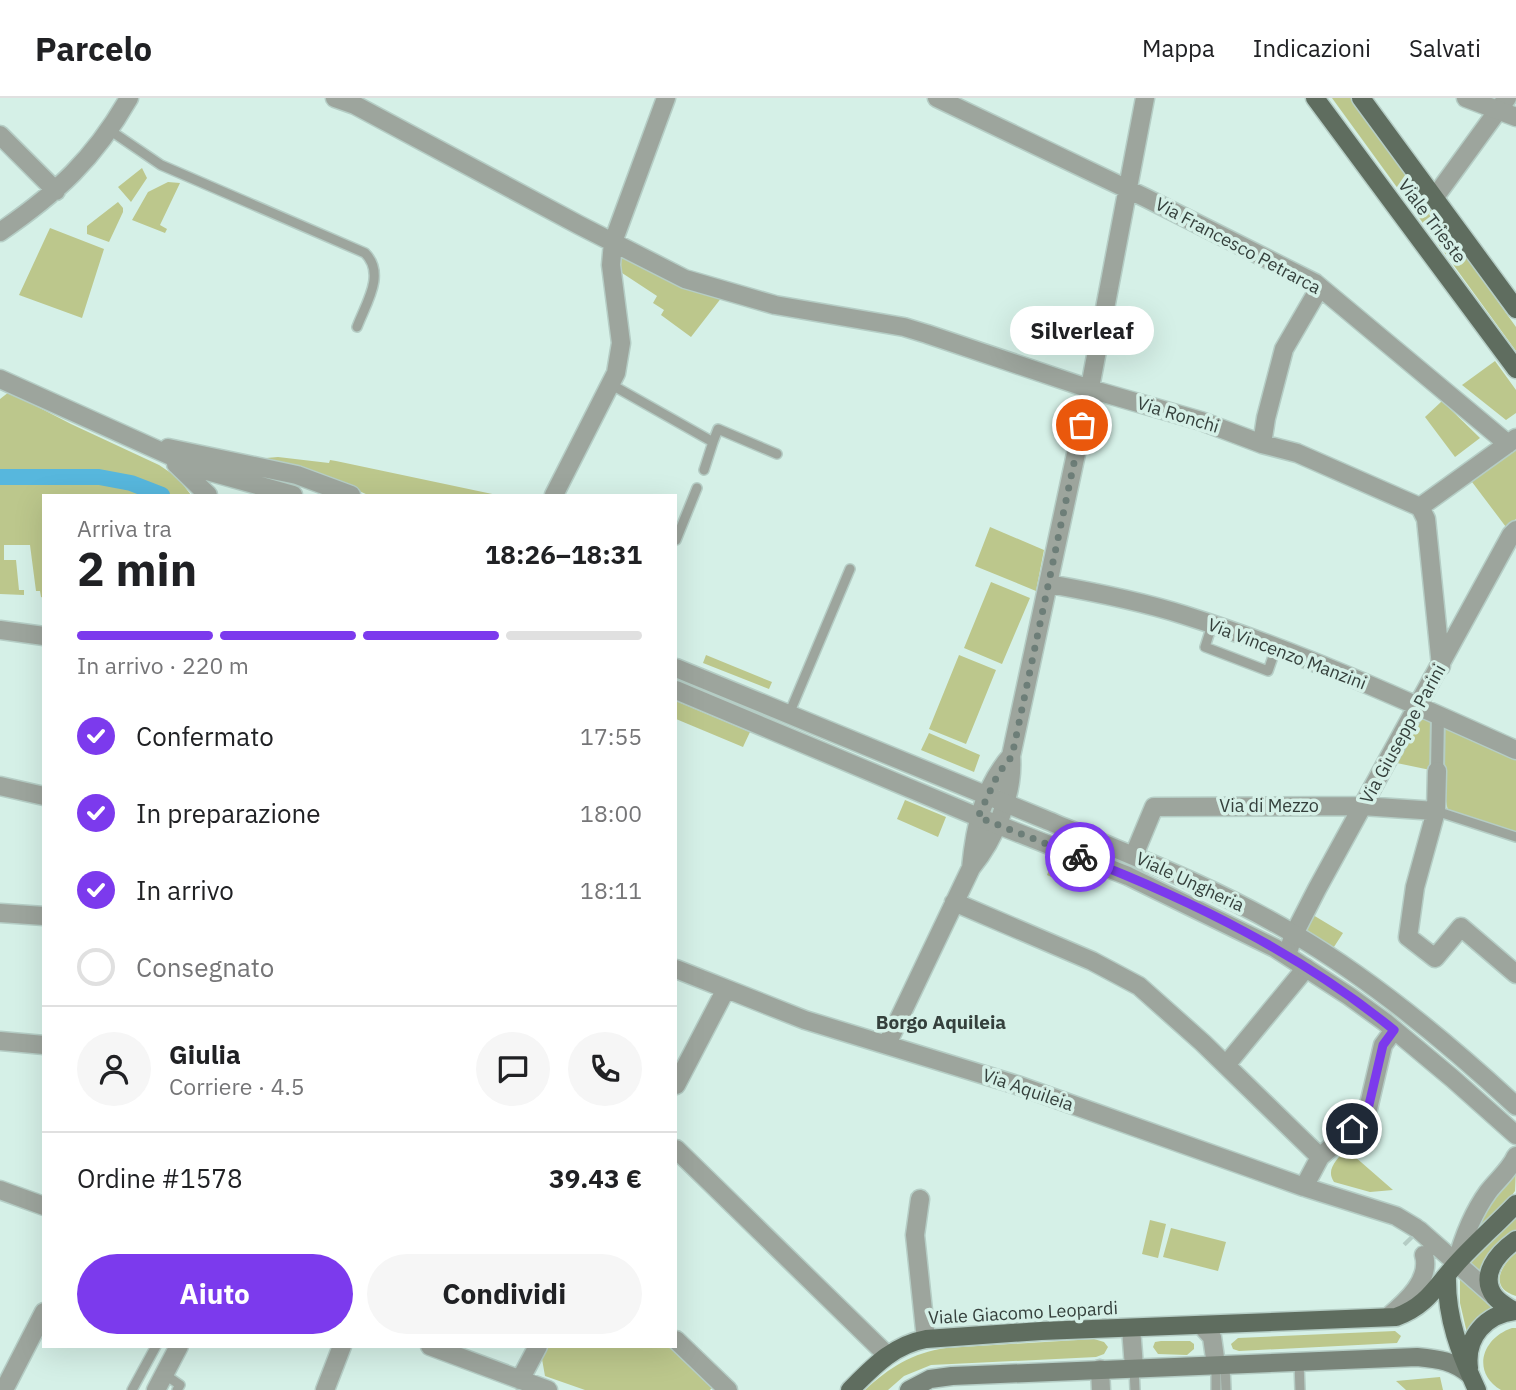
<!DOCTYPE html>
<html lang="it">
<head>
<meta charset="utf-8">
<style>
  :root { --surface:#fff; --page:#f6f6f6; --text:#202124; --muted:#757577; --line:#e0e0e0; --accent:#7c3aed }
  body { margin:0; font-family:"IBM Plex Sans",sans-serif; background:var(--page); color:var(--text); height:100vh; display:flex; flex-direction:column; font-size:26px; white-space:nowrap }
  * { box-sizing:border-box; margin:0 }
  p { font-size:23px; color:var(--muted) }
  .icon { flex:none; width:38px; height:38px; fill:none; stroke:currentColor; stroke-width:2; stroke-linecap:round; stroke-linejoin:round }
  .map { position:relative; flex:1; overflow:hidden }
  .side { position:absolute; left:42px; top:396px; width:635px; height:854px; display:flex; flex-direction:column; background:var(--surface); border-radius:0px; box-shadow:0 7px 28px #0002 }
  .side>* { flex:none }
  .pin { position:absolute; display:grid; place-items:center; width:60px; height:60px; color:#fff; margin:-30px; border:4px solid #fff; border-radius:50%; box-shadow:0 2px 7px #0007 }
  .courier { position:absolute; display:grid; place-items:center; width:70px; height:70px; margin:-35px; border:5px solid #7c3aed; border-radius:50%; background:#fff; color:#222; box-shadow:0 2px 9px #0007 }
  .bubble { position:absolute; height:49px; border-radius:24px; background:var(--surface); box-shadow:0 7px 28px #0002; font-size:23px; font-weight:700; line-height:49px; text-align:center }
  .headline em { font-style:normal; font-weight:700 }
  .headline div { display:flex; flex-direction:column-reverse }
  .headline { display:flex; align-items:center; justify-content:space-between; height:119px; padding:0 35px }
  h1 { font-size:46px; font-weight:700; line-height:52px }
  .bar { display:grid; grid-template-columns:repeat(4,1fr); gap:10px 7px; align-content:center; height:84px; padding:0 35px }
  .bar i { height:9px; border-radius:5px; background:var(--line) }
  .bar .current { background:var(--accent) }
  .bar p { grid-column:span 4 }
  .line { display:flex; align-items:center; gap:18px; padding:0 35px; border-top:2px solid var(--line) }
  .line div { flex:1 }
  .round { display:grid; place-items:center; flex:none; width:74px; height:74px; border-radius:37px; background:var(--page) }
  ol { padding:0 35px; list-style:none }
  li { display:flex; align-items:center; gap:21px; height:77px }
  li p { margin-inline-start:auto }
  li .icon { padding:7px; border-radius:50%; background:var(--accent); color:#fff; stroke-width:4 }
  li:last-child { color:var(--muted) }
  li i { width:38px; height:38px; border:4px solid var(--line); border-radius:50% }
  .primary-button { display:flex; gap:14px; margin-top:auto; padding:14px 35px }
  .primary-button a { flex:1; height:80px; border-radius:42px; background:var(--accent); color:#fff; font-size:28px; font-weight:700; line-height:80px; text-align:center }
  .primary-button a+a { background:var(--page); color:var(--text) }
  header { display:flex; align-items:center; gap:42px; box-sizing:border-box; height:98px; padding:0 35px; background:var(--surface); border-bottom:2px solid var(--line) }
  header strong { font-size:33px }
  nav { display:flex; gap:38px; margin-inline-start:auto; font-size:24px }
  .map>svg:first-child { display:block }
</style>
</head>
<body>
<header>
<strong>Parcelo</strong>
<nav><a>Mappa</a><a>Indicazioni</a><a>Salvati</a></nav>
</header>
<div class="map">
<svg width="1516" height="1292" viewBox="0 0 1516 1292">
  <rect width="100%" height="100%" fill="#d5f0e7"/>
  <path fill="#bcc78c" d="M1332,0H1352L1516,229V253Z
    M142,70L147,80L131,104L118,89Z
    M168,84L180,85L160,127L167,131L165,135L132,122L148,94Z
    M118,104L123,110V114L109,144L87,136V128Z
    M50,130L104,151L82,220L19,197Z
    M618,151L680,189L722,199L691,239L661,217L664,212L653,205L657,198L616,171Z
    M1495,263L1516,292V315L1506,322L1462,287Z
    M9,294L71,326L159,367L177,379L191,397H168L120,378L97,376L0,377V301Z
    M1442,303L1480,340L1455,359L1425,319Z
    M1516,350V421L1506,429L1469,380Z
    M278,359L329,365L330,362L336,363L497,397H368L335,382L266,360Z
    M56,382L102,384L151,397H44V500L41,499L40,493H36L30,447H4V462H16L19,492H24V497L0,496V382Z
    M990,429L1044,452L1036,493L975,468Z
    M991,484L1030,500L1002,566L964,550Z
    M706,557L772,584L769,591L703,565Z
    M959,557L996,572L966,646L929,631Z
    M676,603L750,634L743,649L676,621Z
    M1418,607L1516,652V739L1448,713L1440,674L1387,663Z
    M929,635L980,657L974,674L921,652Z
    M905,702L946,719L938,739L897,721Z
    M1051,767L1077,778L1073,789L1047,777Z
    M1313,817L1343,835L1332,852L1303,834Z
    M1346,1051L1393,1092L1370,1094L1334,1084C1325,1071 1338,1061 1346,1051Z
    M1516,1071L1515,1093L1503,1110L1465,1152L1492,1100Z
    M1516,1116V1132C1496,1146 1487,1158 1482,1182L1466,1169L1479,1152Z
    M1150,1122L1166,1126L1158,1160L1142,1156Z
    M1171,1130L1226,1144L1218,1173L1163,1159Z
    M1516,1155V1198C1489,1190 1500,1168 1516,1155Z
    M1460,1180L1495,1209L1477,1219L1467,1235L1460,1205Z
    M1512,1230H1516V1292H1501C1471,1274 1482,1240 1512,1230Z
    M1395,1233L1401,1238L1397,1245L1239,1253L1233,1251L1231,1246L1238,1240Z
    M1094,1241L1104,1244L1108,1249L1104,1256L1096,1259L931,1267L904,1278L888,1292H865C890,1269 912,1255 946,1250Z
    M1161,1243H1190L1194,1246V1251L1187,1257L1158,1256L1153,1249L1155,1244Z
    M549,1248H668L712,1290L710,1292H585L545,1278L542,1261Z
    M1440,1279L1443,1292H1406L1396,1283Z"/>
  <g fill="none" stroke-linecap="round" stroke-linejoin="round">
    <path stroke="#57b7dd" stroke-width="16" d="M0,379H99L131,385L162,397"/>
    <path stroke="#b5cdc5" stroke-width="18" stroke-dasharray="18 9" stroke-linecap="butt" d="M1409,1139L1412,1142"/>
    <g stroke="#b5cdc5" stroke-width="12">
      <path id="service" d="M111,33L161,67L365,155C386,176 366,205 357,229
        M612,287L713,344L704,372
        M713,344L718,331L777,356
        M676,442L697,390
        M1212,527L1205,549L1268,573L1276,550
        M789,616L850,471
        M1436,713L1516,739
        M1299,1264L1300,1292
        M1216,1267V1292
        M1225,1267L1226,1292
        M1134,1269L1135,1292
        M164,1276L180,1287L177,1292
        M132,1292L156,1248"/>
    </g>
    <g stroke="#b5cdc5" stroke-width="16">
      <path id="pedestrian" d="M1437,673L1438,617"/>
    </g>
    <g stroke="#b5cdc5" stroke-width="21">
      <path id="minor" d="M335,0L355,7L579,127L685,181L775,207L904,229L927,236L1090,291L1201,323L1262,346L1297,355L1420,409
        M937,0L1146,100L1315,185L1508,346
        M0,37L56,93
        M1435,99L1507,0
        M0,134C57,95 94,61 129,0
        M1262,346L1266,320L1284,251L1320,189
        M554,397L616,275L621,245L611,167L613,144L666,0
        M1420,409L1426,421L1441,568
        M1420,409L1516,340
        M1049,486C1094,494 1140,503 1184,517C1298,553 1407,603 1516,652
        M0,532L44,538
        M1437,673L1436,713L1415,789L1408,839L1435,860L1461,829L1516,876
        M0,688L44,698
        M1134,757L1154,709L1362,708L1436,713
        M971,770C975,729 983,690 1011,658
        M954,804L1092,863L1139,888L1203,945L1320,1059
        M0,815L44,818
        M1287,857L1294,836L1317,791L1511,437L1516,432
        M676,871L805,922L1017,987L1304,1089L1396,1118L1416,1130
        M0,943L44,947
        M887,946L971,770C995,741 1014,696 1011,658L1088,300L1145,0
        M1226,967L1306,870
        M676,987L726,891
        M676,1051L887,1257
        M1304,1089L1320,1059L1352,1031L1368,1011L1383,947L1394,932
        M0,1092L44,1108
        M920,1101L915,1137L926,1241
        M1419,1132L1496,1200
        M1388,1219C1406,1204 1431,1182 1424,1157
        M1201,1227L1212,1239L1216,1267
        M1131,1230L1134,1269
        M676,1242L728,1292
        M430,1248L548,1292
        M1100,1271L1101,1292
        M520,1282L538,1248
        M7,1286L44,1214
        M325,1292L342,1248"/>
    </g>
    <g stroke="#b5cdc5" stroke-width="21">
      <path id="tertiary" d="M1466,0L1516,19
        M0,281L200,371L293,397
        M168,350L297,377L351,397
        M176,366L208,397
        M676,570C798,620 921,670 1044,721C1128,756 1215,789 1294,836C1374,883 1448,945 1516,1008
        M676,592L978,719L1128,778L1275,850L1349,898L1385,924L1452,980L1516,1037
        M1456,1166C1463,1140 1472,1116 1488,1094C1497,1082 1510,1072 1516,1058
        M156,1292L179,1248"/>
    </g>
    <g stroke="#b5cdc5" stroke-width="21">
      <path id="secondary" d="M909,1292L930,1281L952,1278L1417,1259C1439,1261 1454,1263 1470,1277"/>
    </g>
    <g stroke="#b5cdc5" stroke-width="21">
      <path id="primary" d="M1315,0L1516,271
        M1361,0L1516,211
        M1447,1178C1446,1220 1460,1255 1477,1292
        M1514,1213C1508,1209 1500,1205 1495,1199C1478,1177 1498,1155 1516,1142
        M1469,1270C1465,1239 1486,1216 1516,1213
        M850,1292C873,1269 893,1247 926,1241L1041,1233L1396,1219C1427,1208 1436,1188 1457,1165C1476,1144 1497,1126 1516,1106"/>
    </g>
    <use href="#service" stroke="#9da59d" stroke-width="9"/>
    <use href="#pedestrian" stroke="#9da59d" stroke-width="12"/>
    <use href="#minor" stroke="#9da59d" stroke-width="18"/>
    <use href="#tertiary" stroke="#9da59d" stroke-width="18"/>
    <use href="#secondary" stroke="#798479" stroke-width="18"/>
    <use href="#primary" stroke="#5f6d5f" stroke-width="18"/>
  </g>
  <g fill="none" stroke-linecap="round" stroke-linejoin="round">
    <path stroke="#6d7e78" stroke-width="7" stroke-dasharray="0 12.6" d="M1080,759L978,719L998,676L1012,658L1082,327"/>
    <path stroke="#7c3aed" stroke-width="9" d="M1080,759C1191,802 1301,856 1394,932L1383,947L1368,1011L1352,1031"/>
  </g>
  <g text-anchor="middle" stroke-width="7" stroke-linejoin="round" paint-order="stroke">
    <g font-size="18" fill="#35403c" stroke="#d5f0e7">
      <text transform="translate(1432 123) rotate(53)" y="6">Viale Trieste</text>
      <text transform="translate(1238 148) rotate(28)" y="6">Via Francesco Petrarca</text>
      <text transform="translate(1178 317) rotate(17)" y="6">Via Ronchi</text>
      <text transform="translate(1287 556) rotate(21)" y="6">Via Vincenzo Manzini</text>
      <text transform="translate(1403 636) rotate(-61)" y="6">Via Giuseppe Parini</text>
      <text x="1269" y="714">Via di Mezzo</text>
      <text transform="translate(1190 784) rotate(25)" y="6">Viale Ungheria</text>
      <text transform="translate(1028 992) rotate(19)" y="6">Via Aquileia</text>
      <text transform="translate(1023 1215) rotate(-3)" y="6">Viale Giacomo Leopardi</text>
    </g>
    <g font-size="19" font-weight="bold" fill="#35403c" stroke="#d5f0e7">
      <text x="941" y="931">Borgo Aquileia</text>
    </g>
  </g>
</svg>
<div class="pin" style="left:1082px;top:327px;background:#ea580c"><svg class="icon" aria-label="bag" viewBox="0 0 24 24"><path d="M5 8h14l-1 12H6zM9 8a3 3 0 0 1 6 0"/></svg></div>
<div class="pin" style="left:1352px;top:1031px;background:#1f2937"><svg class="icon" aria-label="home" viewBox="0 0 24 24"><path d="M3 11l9-7 9 7M6 9v11h12V9"/></svg></div>
<div class="courier" style="left:1080px;top:759px"><svg class="icon" aria-label="bike" viewBox="0 0 24 24"><circle cx="6" cy="16" r="4"/><circle cx="18" cy="16" r="4"/><path d="M6 16l4-8h5l3 8M10 8l3 8H6M13 5h3"/></svg></div>
<div class="bubble" style="left:1010px;top:208px;width:144px">Silverleaf</div>
<section class="side">
<div class="headline"><div><h1>2 min</h1><p>Arriva tra</p></div><em>18:26–18:31</em></div>
<div class="bar"><i class="current"></i><i class="current"></i><i class="current"></i><i></i><p>In arrivo · 220 m</p></div>
<ol>
<li><svg class="icon" aria-label="check" viewBox="0 0 24 24"><path d="M5 12l5 5 9-10"/></svg>Confermato<p>17:55</p></li>
<li><svg class="icon" aria-label="check" viewBox="0 0 24 24"><path d="M5 12l5 5 9-10"/></svg>In preparazione<p>18:00</p></li>
<li><svg class="icon" aria-label="check" viewBox="0 0 24 24"><path d="M5 12l5 5 9-10"/></svg>In arrivo<p>18:11</p></li>
<li><i></i>Consegnato</li>
</ol>
<div class="line" style="height:126px"><a class="round"><svg class="icon" aria-label="person" viewBox="0 0 24 24"><circle cx="12" cy="8" r="4"/><path d="M4 21q1-7 8-7t8 7"/></svg></a><div><b>Giulia</b><p>Corriere · 4.5</p></div><a class="round"><svg class="icon" aria-label="chat" viewBox="0 0 24 24"><path d="M4 5h16v11H9l-5 4z"/></svg></a><a class="round"><svg class="icon" aria-label="phone" viewBox="0 0 24 24"><path d="M5 4h4l2 5-3 2q2 4 5 5l2-3 5 2v4C11 20 4 13 5 4z"/></svg></a></div>
<div class="line" style="height:91px"><div>Ordine #1578</div><b>39.43 €</b></div>
<div class="primary-button"><a>Aiuto</a><a>Condividi</a></div>
</section>
</div>
</body>
</html>
